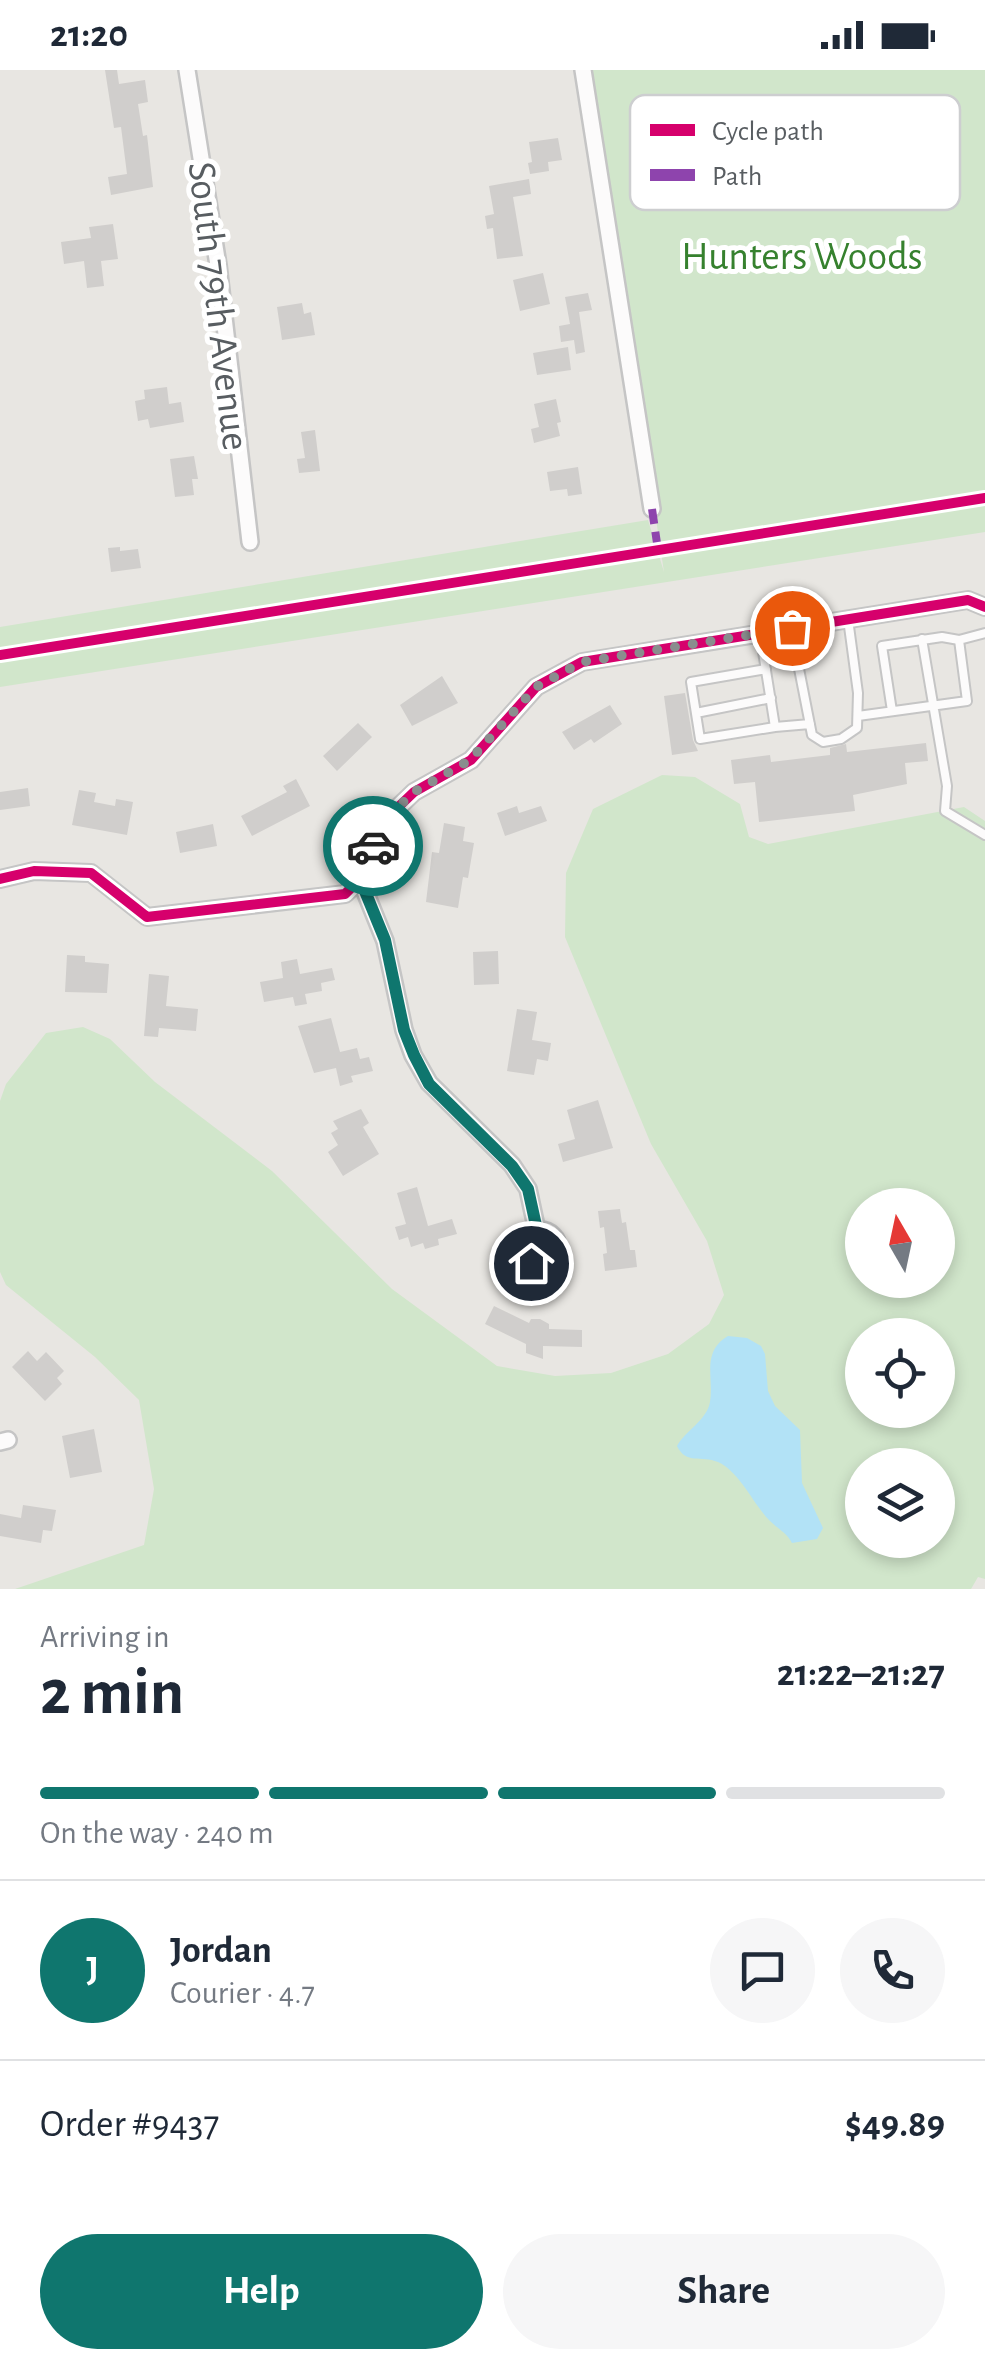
<!DOCTYPE html>
<html lang="en">
<head>
<meta charset="utf-8">
<style>
  :root { --surface:#fff; --page:#f6f6f7; --text:#1f2937; --muted:#747a83; --line:#e0e1e3; --accent:#0f766e }
  body { margin:0; font-family:"Alegreya Sans",sans-serif; background:var(--page); color:var(--text); height:100vh; display:flex; flex-direction:column; font-size:38px; white-space:nowrap }
  * { box-sizing:border-box; margin:0 }
  p { font-size:32px; color:var(--muted) }
  .icon { flex:none; width:55px; height:55px; fill:none; stroke:currentColor; stroke-width:2; stroke-linecap:round; stroke-linejoin:round }
  .map { position:relative; height:1519px; overflow:hidden }
  .panel { display:flex; flex-direction:column; background:var(--surface); flex:1 }
  .panel>* { flex:none }
  .needle { width:65px; rotate:351deg }
  .tools { position:absolute; left:845px; top:1118px; display:grid; gap:20px }
  .tools a { display:grid; place-items:center; width:110px; height:110px; border-radius:50%; background:var(--surface); box-shadow:0 5px 15px #0003; font-size:50px }
  .pin { position:absolute; display:grid; place-items:center; width:85px; height:85px; color:#fff; margin:-42px; border:5px solid #fff; border-radius:50%; box-shadow:0 2px 10px #0007 }
  .courier { position:absolute; display:grid; place-items:center; width:100px; height:100px; margin:-50px; border:8px solid #0f766e; border-radius:50%; background:#fff; color:#222; box-shadow:0 2px 12px #0007 }
  .overview em { font-style:normal; font-weight:600 }
  .overview div { display:flex; flex-direction:column-reverse }
  .overview { display:flex; align-items:center; justify-content:space-between; height:170px; padding:0 40px }
  h1 { font-size:65px; font-weight:600; line-height:75px }
  .bar { display:grid; grid-template-columns:repeat(4,1fr); gap:15px 10px; align-content:center; height:120px; padding:0 40px }
  .bar i { height:12px; border-radius:8px; background:var(--line) }
  .bar .selected { background:var(--accent) }
  .bar p { grid-column:span 4 }
  .line { display:flex; align-items:center; gap:25px; padding:0 40px; border-top:2px solid var(--line) }
  .line div { flex:1 }
  .round { display:grid; place-items:center; flex:none; width:105px; height:105px; border-radius:52px; background:var(--page) }
  .primary-button { display:flex; gap:20px; margin-top:auto; padding:20px 40px }
  .primary-button a { flex:1; height:115px; border-radius:60px; background:var(--accent); color:#fff; font-size:40px; font-weight:600; line-height:115px; text-align:center }
  .primary-button a+a { background:var(--page); color:var(--text) }
  .status { display:flex; justify-content:space-between; align-items:center; height:70px; padding:0 50px; background:var(--surface); direction:ltr }
  .status svg { height:28px; fill:currentColor }
  .map>svg:first-child { display:block }
</style>
</head>
<body>
<div class="status"><b>21:20</b><svg viewBox="0 0 49 12"><path d="M0 12V9h3v3zM5 12V6h3v6zM10 12V3h3v9zM15 12V0h3v12zM26 1h20v11H26zM47 4h2v5h-2z"/></svg></div>
<div class="map">
<svg width="985" height="1519" viewBox="0 0 985 1519">
  <rect width="100%" height="100%" fill="#e8e6e2"/>
  <path fill="#d1e6cb" fill-rule="evenodd" d="M588,0H985V462L0,617V557L648,450L664,502Z
    M662,705L695,707L740,734L749,767L768,774L964,737L985,751V1509L978,1507L971,1519H15L144,1475L154,1419L139,1330L95,1287L6,1215L0,1202V1031L6,1014L46,963L83,957L110,969L155,1012L272,1101L392,1219L497,1296L555,1306L611,1303L668,1284L709,1254L724,1225L707,1171L651,1074L565,867L566,803L593,739ZM862,1135H938V1210H862ZM862,1265H938V1340H862ZM862,1395H938V1470H862Z"/>
  <path fill="#b2e2f6" d="M728,1266L747,1268L761,1276L765,1284L768,1321L775,1336L800,1360L802,1413L823,1458L817,1469L792,1473C787,1463 778,1459 770,1451C753,1434 740,1402 718,1392C701,1385 686,1395 677,1376C685,1361 707,1350 710,1332C714,1307 701,1282 728,1266Z"/>
  <path fill="#d0cecc" d="M105,0H117L119,14L145,10L148,32L138,34L143,66L147,65L153,117L111,125L108,107L127,104L121,57L114,58Z
    M558,68L562,90L548,92L549,101L530,104L528,93L532,92L529,72Z
    M529,109L531,124L513,127L523,186L497,189L493,158L487,159L485,146L494,144L489,116Z
    M113,154L118,189L101,191L104,216L87,218L84,191L64,194L61,172L91,168L89,157Z
    M543,203L550,234L520,241L513,210Z
    M588,223L592,240L579,242L585,282L576,284L574,270L561,272L559,256L570,254L565,227Z
    M302,233L304,244L311,242L315,265L282,270L277,237Z
    M568,277L571,300L537,305L533,283Z
    M167,317L169,334L181,332L184,352L150,358L148,349L138,351L135,331L145,329L144,320Z
    M556,329L561,352L557,353L560,366L534,373L531,359L539,357L534,334Z
    M315,360L320,401L299,403L297,389L305,388L301,362Z
    M194,386L198,409H192L194,425L175,427L170,389Z
    M578,397L582,424L568,426L567,419L550,421L547,402Z
    M120,477V481L138,479L141,498L111,502L108,478Z
    M442,606L458,633L412,656L400,635Z
    M685,623L693,670L698,681L672,685L664,626Z
    M610,635L622,654L594,673L591,669L574,680L562,662Z
    M358,653L372,667L337,701L323,686Z
    M926,673L928,691L905,693L907,714L853,725L855,741L759,752L755,712L734,714L731,690L770,685L771,692L830,685V678L846,674L847,682Z
    M296,709L310,736L252,766L241,746L287,722L283,716Z
    M28,718L30,736L0,740V722Z
    M79,720L96,723L94,732L115,736L116,729L133,732L127,765L72,755Z
    M517,736L519,743L541,736L547,751L505,766L497,743Z
    M444,753L465,757L463,771L474,773L468,808L463,807L458,838L426,832L432,782L439,783Z
    M213,754L217,776L180,783L176,762Z
    M498,881L499,914L474,915L473,882Z
    M67,885L85,886V892L109,894L107,923L65,922Z
    M297,889L300,904L332,898L335,910L321,913L322,921L305,924L307,934L295,936L293,927L264,932L260,912L283,908L281,892Z
    M149,904L169,906L166,936L198,939L196,961L159,958L158,967L144,966Z
    M517,939L537,942L532,970L551,973L548,991L537,989L534,1005L507,1001Z
    M331,948L340,982L357,978L360,989L369,987L373,1001L351,1006L353,1012L340,1016L336,998L314,1003L298,956Z
    M598,1030L613,1078L563,1092L558,1074L575,1069L567,1040Z
    M361,1039L369,1053L363,1057L379,1084L343,1106L328,1082L338,1075L331,1063L338,1059L333,1051Z
    M417,1117L428,1156L452,1149L457,1164L438,1169L439,1175L425,1179L423,1173L411,1177L408,1167L399,1170L395,1157L406,1154L397,1123Z
    M620,1139L622,1153L626,1152L630,1180H635L637,1197L605,1201L603,1184L607,1183L604,1157L600,1158L598,1141Z
    M494,1236L529,1253L531,1249H540L549,1254V1259L582,1260V1277L543,1276V1289L526,1283V1274L485,1254Z
    M28,1281L37,1291L46,1282L64,1301L57,1308L62,1314L45,1331L12,1297Z
    M94,1359L102,1402L70,1408L62,1366Z
    M23,1435L56,1440L52,1461L43,1460L41,1473L0,1466V1444L21,1448Z"/>
  <g fill="none" stroke-linecap="round" stroke-linejoin="round">
    <g stroke="#c5c5c5" stroke-width="12">
      <path id="lane" d="M791,558L812,665L823,672L841,669L857,658L858,623L848,549
        M760,563L775,657L810,654
        M922,569L947,716L945,741L985,765
        M766,599L691,612L700,669L775,657
        M892,641L882,576L942,567L959,570
        M696,643L771,628
        M858,646L967,631L959,570L985,563"/>
    </g>
    <g stroke="#c5c5c5" stroke-width="20">
      <path id="street" d="M187,0L218,195L250,472
        M583,0L652,439
        M0,809L34,801L91,803L147,847L345,824L360,809L371,779L391,744L414,722L471,690L536,617L582,592L968,530L985,537
        M360,809L385,871L404,960L413,985L429,1013L512,1095L528,1119L537,1161
        M522 1178a18 18 0 1 1 36 0a18 18 0 1 1-36 0Z
        M0,1372L8,1370"/>
    </g>
    <use href="#lane" stroke="#fcfbfb" stroke-width="8"/>
    <use href="#street" stroke="#fcfbfb" stroke-width="15"/>
    <path stroke="#8e44ad" stroke-width="8" stroke-dasharray="15 8" stroke-linecap="butt" d="M652,439L658,480"/>
    <g stroke="#fff" stroke-width="16">
      <path id="cycleway" d="M0,585L985,428
        M0,809L34,801L91,803L147,847L345,824L360,809L371,779L391,744L414,722L471,690L536,617L582,592L968,530L985,537"/>
    </g>
    <use href="#cycleway" stroke="#d6006c" stroke-width="10"/>
  </g>
  <g fill="none" stroke-linecap="round" stroke-linejoin="round">
    <path stroke="#8a8d8e" stroke-width="10" stroke-dasharray="0 18" d="M373,776L391,744L414,722L470,690L536,617L582,592L792,558"/>
    <path stroke="#0f766e" stroke-width="12" d="M373,776L360,809L385,870L404,960L414,985L429,1014L512,1096L528,1119L537,1160L526,1166L522,1178L531,1193"/>
  </g>
  <g text-anchor="middle" stroke-width="10" stroke-linejoin="round" paint-order="stroke">
    <g font-size="40" fill="#36812e" stroke="#fff">
      <text x="802" y="199">Hunters Woods</text>
    </g>
    <g font-size="40" fill="#585d61" stroke="#fff">
      <text transform="translate(220 236) rotate(83)" y="14">South 79th Avenue</text>
    </g>
  </g>
  <rect x="630" y="25" width="330" height="115" rx="15" fill="#fff" stroke="#cdced0" stroke-width="2.5"/>
  <rect x="650" y="54" width="45" height="12" fill="#d6006c"/>
  <rect x="650" y="99" width="45" height="12" fill="#8e44ad"/>
  <g font-size="28" fill="#585d61">
    <text x="712" y="70">Cycle path</text>
    <text x="712" y="115">Path</text>
  </g>
</svg>
<div class="tools">
<a><svg class="needle" viewBox="-14 -14 28 28"><path d="M0-13l5 13h-10z" fill="#e53935"/><path d="M0 13l5-13h-10z" fill="#747a83"/></svg></a>
<a><svg class="icon" aria-label="locate" viewBox="0 0 24 24"><circle cx="12" cy="12" r="6"/><path d="M12 2v4M12 18v4M2 12h4M18 12h4"/></svg></a>
<a><svg class="icon" aria-label="layers" viewBox="0 0 24 24"><path d="M12 4l9 5-9 5-9-5zM3 14l9 5 9-5"/></svg></a>
</div>
<div class="pin" style="left:792px;top:558px;background:#ea580c"><svg class="icon" aria-label="bag" viewBox="0 0 24 24"><path d="M5 8h14l-1 12H6zM9 8a3 3 0 0 1 6 0"/></svg></div>
<div class="pin" style="left:531px;top:1193px;background:#1f2937"><svg class="icon" aria-label="home" viewBox="0 0 24 24"><path d="M3 11l9-7 9 7M6 9v11h12V9"/></svg></div>
<div class="courier" style="left:373px;top:776px"><svg class="icon" aria-label="car" viewBox="0 0 24 24"><path d="M5 17H2v-5l4-1 3-4h7l3 4 3 1v5h-3M9 17h6M6 11h13"/><circle cx="7" cy="17" r="2"/><circle cx="17" cy="17" r="2"/></svg></div>
</div>
<section class="panel">
<div class="overview"><div><h1>2 min</h1><p>Arriving in</p></div><em>21:22–21:27</em></div>
<div class="bar"><i class="selected"></i><i class="selected"></i><i class="selected"></i><i></i><p>On the way · 240 m</p></div>
<div class="line" style="height:180px"><b class="round" style="background:var(--accent);color:#fff">J</b><div><b>Jordan</b><p>Courier · 4.7</p></div><a class="round"><svg class="icon" aria-label="chat" viewBox="0 0 24 24"><path d="M4 5h16v11H9l-5 4z"/></svg></a><a class="round"><svg class="icon" aria-label="phone" viewBox="0 0 24 24"><path d="M5 4h4l2 5-3 2q2 4 5 5l2-3 5 2v4C11 20 4 13 5 4z"/></svg></a></div>
<div class="line" style="height:130px"><div>Order #9437</div><b>$49.89</b></div>
<div class="primary-button"><a>Help</a><a>Share</a></div>
</section>
</body>
</html>
